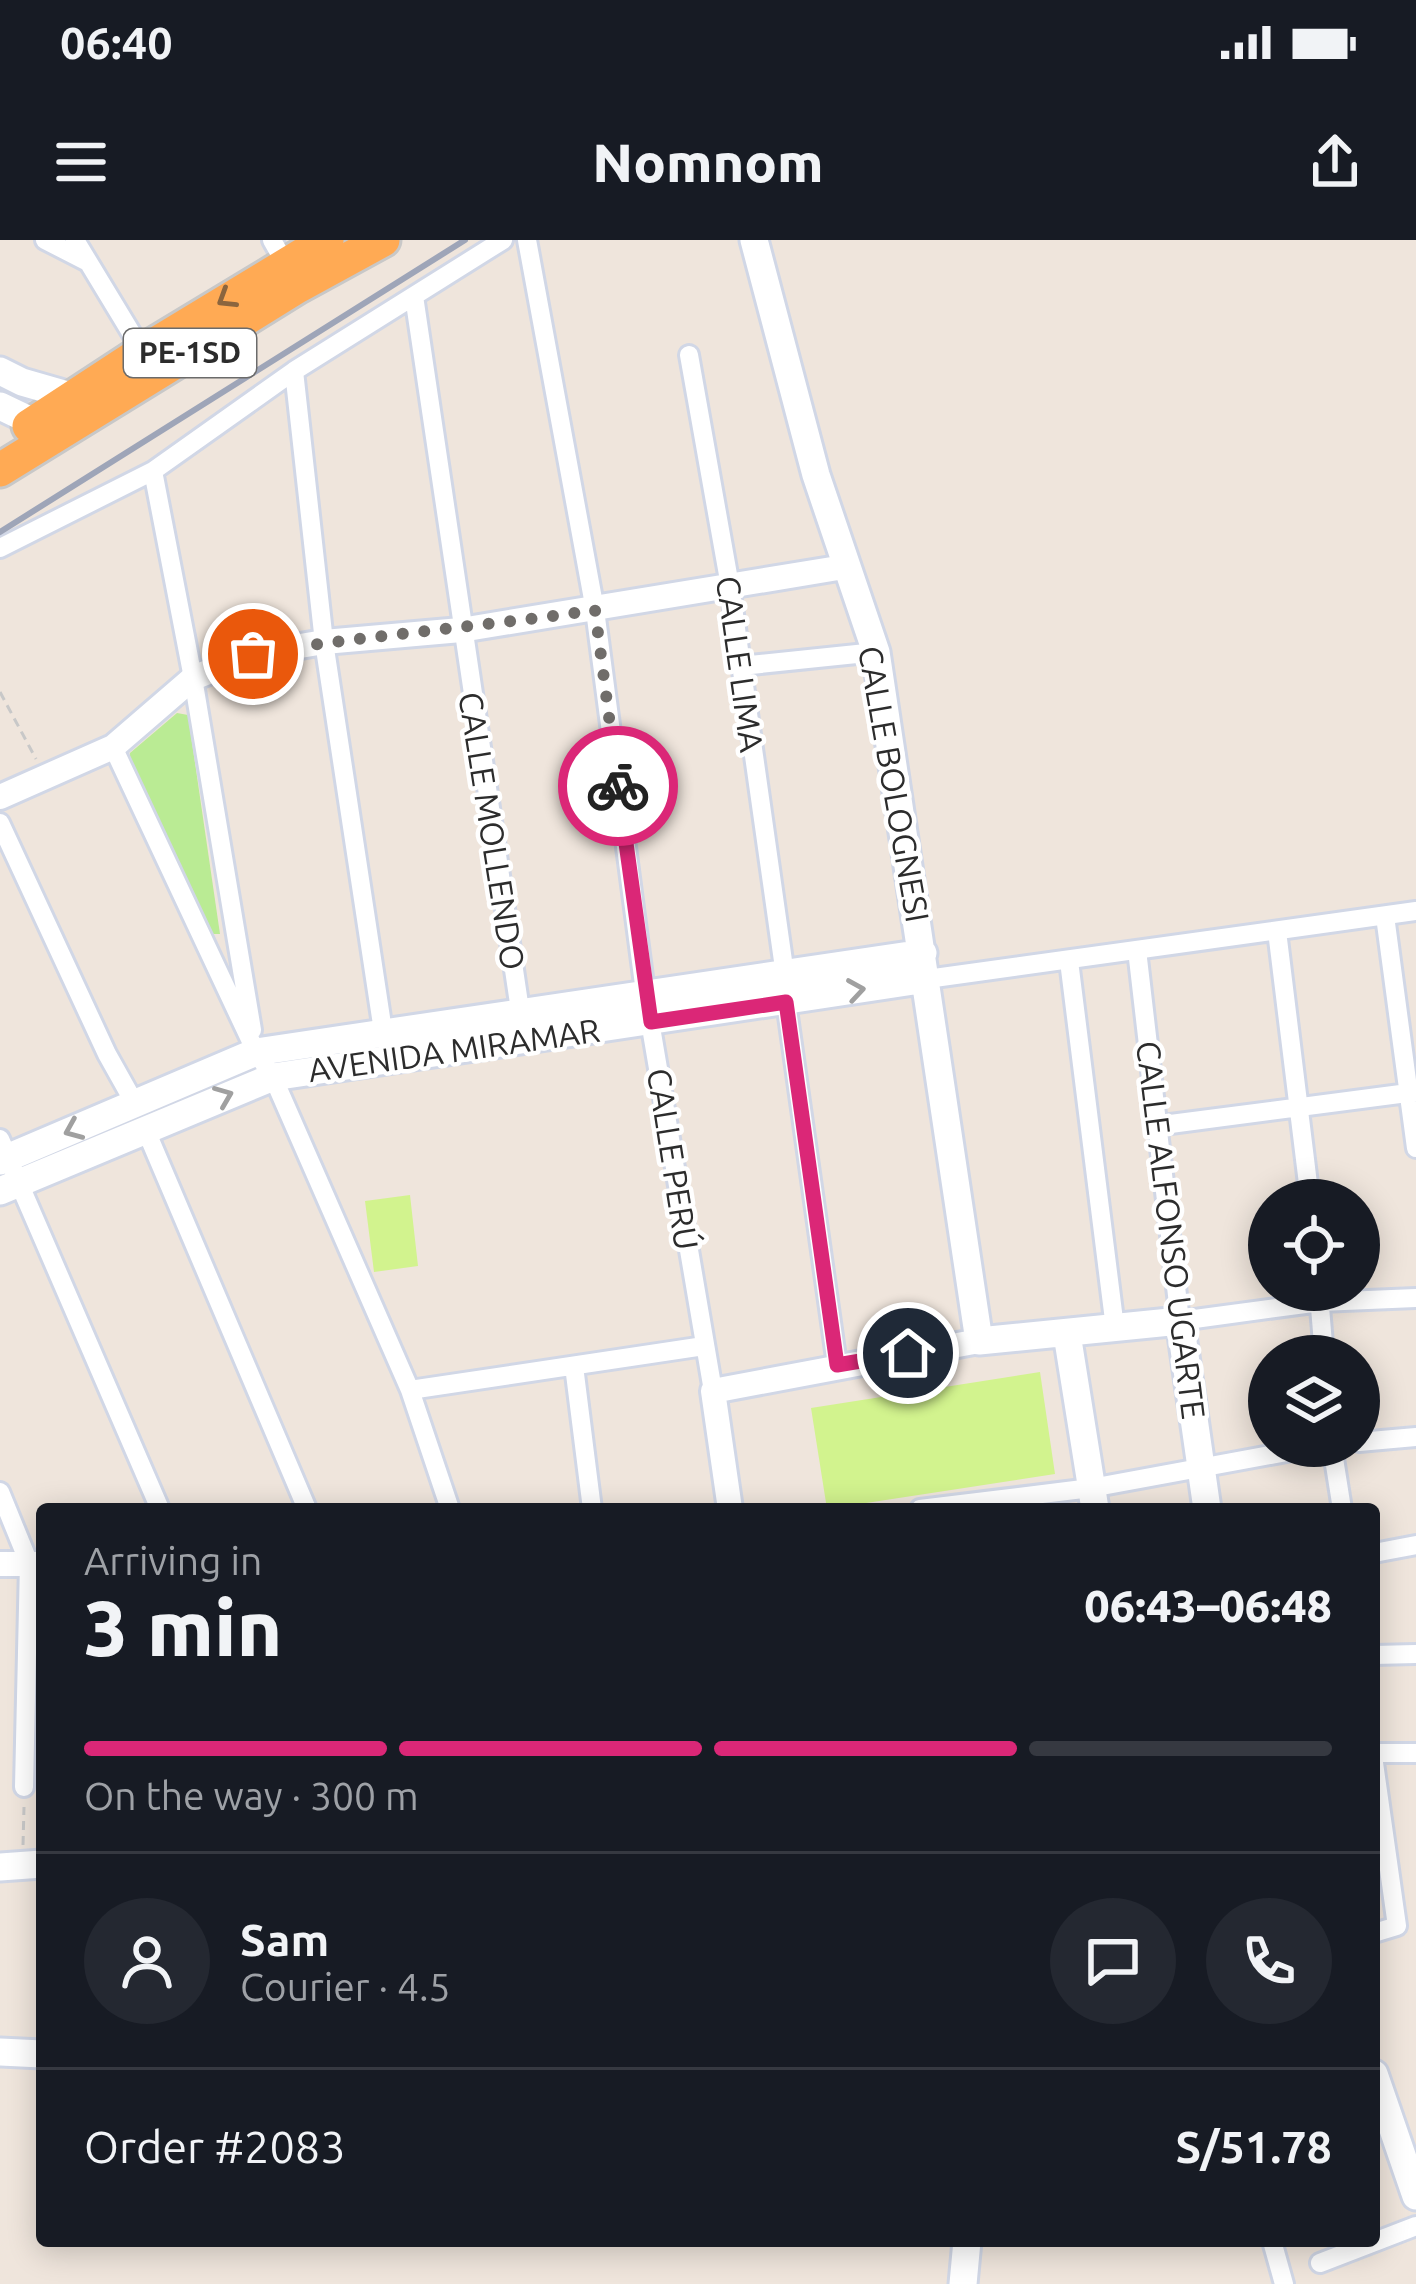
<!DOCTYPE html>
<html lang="en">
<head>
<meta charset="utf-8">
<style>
  :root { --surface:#171b24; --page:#242831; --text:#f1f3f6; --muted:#9ea1a6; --line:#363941; --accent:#db2777 }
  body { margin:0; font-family:Ubuntu,sans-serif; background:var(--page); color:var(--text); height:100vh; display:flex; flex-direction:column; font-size:45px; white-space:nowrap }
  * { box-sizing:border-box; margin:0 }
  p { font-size:39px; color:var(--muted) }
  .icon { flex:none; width:66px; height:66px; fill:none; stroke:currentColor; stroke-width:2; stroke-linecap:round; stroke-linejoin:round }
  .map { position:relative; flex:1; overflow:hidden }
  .panel { position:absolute; left:36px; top:1263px; width:1344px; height:744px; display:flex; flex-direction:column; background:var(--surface); border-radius:12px; box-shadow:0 6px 30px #0003 }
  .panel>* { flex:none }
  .fabs { position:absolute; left:1248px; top:939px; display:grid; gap:24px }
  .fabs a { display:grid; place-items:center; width:132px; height:132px; border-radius:50%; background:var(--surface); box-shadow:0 6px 30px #0003; font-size:60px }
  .pin { position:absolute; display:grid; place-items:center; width:102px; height:102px; color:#fff; margin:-51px; border:6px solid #fff; border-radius:50%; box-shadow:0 3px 12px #0007 }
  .courier { position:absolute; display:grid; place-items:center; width:120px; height:120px; margin:-60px; border:9px solid #db2777; border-radius:50%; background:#fff; color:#222; box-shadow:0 3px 15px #0007 }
  .headline em { font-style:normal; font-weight:800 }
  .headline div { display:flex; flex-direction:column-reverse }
  .headline { display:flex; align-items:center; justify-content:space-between; height:204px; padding:0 48px }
  h1 { font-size:78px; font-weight:800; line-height:90px }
  .bar { display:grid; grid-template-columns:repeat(4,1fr); gap:18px 12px; align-content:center; height:144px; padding:0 48px }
  .bar i { height:15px; border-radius:9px; background:var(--line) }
  .bar .active { background:var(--accent) }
  .bar p { grid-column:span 4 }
  .line { display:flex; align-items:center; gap:30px; padding:0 48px; border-top:3px solid var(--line) }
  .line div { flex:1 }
  .round { display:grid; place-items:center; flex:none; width:126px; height:126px; border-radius:63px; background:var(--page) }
  .status { display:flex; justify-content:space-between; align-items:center; height:84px; padding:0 60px; background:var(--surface); direction:ltr }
  .status svg { height:33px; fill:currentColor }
  header { display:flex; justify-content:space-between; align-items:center; height:156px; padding:0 48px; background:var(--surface); font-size:54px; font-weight:800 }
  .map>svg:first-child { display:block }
</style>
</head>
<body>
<div class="status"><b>06:40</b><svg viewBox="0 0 49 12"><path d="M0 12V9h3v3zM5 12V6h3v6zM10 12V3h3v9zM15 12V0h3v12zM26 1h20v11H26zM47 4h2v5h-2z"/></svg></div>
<header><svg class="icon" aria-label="menu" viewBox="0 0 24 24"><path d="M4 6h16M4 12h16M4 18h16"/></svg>Nomnom<svg class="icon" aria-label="share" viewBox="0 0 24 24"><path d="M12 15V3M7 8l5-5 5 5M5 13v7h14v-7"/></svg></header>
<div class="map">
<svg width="1416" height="2044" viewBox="0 0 1416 2044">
  <rect width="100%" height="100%" fill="#efe5dc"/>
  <path fill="#baeb94" d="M177,473L188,475L220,694H207L129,528L130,513Z"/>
  <path fill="#d2f38e" d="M410,955L418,1026L374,1032L365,961Z
    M1040,1132L1055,1234L827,1269L811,1168Z"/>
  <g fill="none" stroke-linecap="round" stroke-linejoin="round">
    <g stroke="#d1d7e6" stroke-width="24">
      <path id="minor" d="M45,0L86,21
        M75,0L147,119
        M272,0L290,32
        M527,0L595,370L645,752L713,1151
        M414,56L520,770
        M689,115L730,346L785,735
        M294,131L324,402L383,791
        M153,231L193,438L252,790
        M0,308L153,231L294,131L503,0
        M741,426L876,412
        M113,507L256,812L273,837L410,1150L450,1269
        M0,583L107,814L135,864
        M1385,676L1416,908
        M1277,691L1310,960
        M1137,710L1180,1081L1320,1062L1416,1058
        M1069,721L1115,1088
        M927,739L1416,671
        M786,762L837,1125
        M1155,886L1416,852
        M145,888L307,1269
        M0,899L160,1269
        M1319,1055L1324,1116
        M574,1126L592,1269
        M410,1150L704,1106
        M1359,1202L1416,1197
        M1332,1206L1342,1269
        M0,1252L29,1323L24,1547
        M920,1269L1091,1248L1319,1206
        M1374,1313L1416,1305
        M1374,1415L1416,1414
        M1374,1513H1416
        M1374,1523L1397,1686L1374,1693
        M1272,2001L1284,2044
        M1320,2023L1416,1986"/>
    </g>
    <g stroke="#d1d7e6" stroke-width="30">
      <path id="tertiary" d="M0,557L113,507L193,438L253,414L324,402L461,390L844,327
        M730,1269L713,1151L979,1101
        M0,1324H42"/>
    </g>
    <g stroke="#d1d7e6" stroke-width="33">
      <path id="secondary" d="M754,0L816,235L876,412L979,1101L1180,1081L1207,1269
        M0,131L22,142L88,161
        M0,166L50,190
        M0,921L256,812L923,713
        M0,951L273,837L927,739
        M1067,1094L1095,1269
        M0,1627L42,1624
        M0,1812L42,1814
        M1374,1834L1416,1956
        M963,2044L967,2001"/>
    </g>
    <g stroke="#c8c8c8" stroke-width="39">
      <path id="trunk" d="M29,186L142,112L327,0
        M0,230L297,47L383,0"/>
    </g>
    <path stroke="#c8c8c8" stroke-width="3" stroke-dasharray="9 6" stroke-linecap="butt" d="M0,452L36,519
      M23,1605L24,1567"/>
    <use href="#minor" stroke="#fff" stroke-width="18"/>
    <use href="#tertiary" stroke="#fff" stroke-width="24"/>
    <use href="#secondary" stroke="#fff" stroke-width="27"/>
    <use href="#trunk" stroke="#ffaa54" stroke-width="33"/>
    <path stroke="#9ea5b8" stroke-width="6" d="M0,292L465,0"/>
  </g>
  <defs><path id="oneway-chevron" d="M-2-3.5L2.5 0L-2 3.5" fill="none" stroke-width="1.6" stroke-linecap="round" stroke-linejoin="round" transform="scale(3)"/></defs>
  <use stroke="#8b653e" href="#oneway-chevron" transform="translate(226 59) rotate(148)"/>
  <g stroke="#a0a0a0">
    <use href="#oneway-chevron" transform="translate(856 750) rotate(-9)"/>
    <use href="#oneway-chevron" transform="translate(224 856) rotate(-22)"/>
    <use href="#oneway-chevron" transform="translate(73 890) rotate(157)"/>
  </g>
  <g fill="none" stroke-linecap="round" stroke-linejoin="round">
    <path stroke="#706d6a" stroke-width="12" stroke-dasharray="0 21.6" d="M253,414C366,395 481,387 595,370L618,546"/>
    <path stroke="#db2777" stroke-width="15" d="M618,546L651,782L786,762L837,1125L908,1113"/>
  </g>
  <g text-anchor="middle" stroke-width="9" stroke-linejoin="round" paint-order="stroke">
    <rect fill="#fff" stroke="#6b6b6b" stroke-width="3" x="124" y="89" width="132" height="48" rx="9"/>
    <g font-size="30" font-weight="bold" fill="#2c2c2c">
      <text x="190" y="123">PE-1SD</text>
    </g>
    <g font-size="33" fill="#2c2c2c" stroke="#fff">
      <text transform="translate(740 424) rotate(82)" y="12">CALLE LIMA</text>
      <text transform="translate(894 544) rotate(80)" y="12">CALLE BOLOGNESI</text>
      <text transform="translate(492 591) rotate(81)" y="12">CALLE MOLLENDO</text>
      <text transform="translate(454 810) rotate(-8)" y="12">AVENIDA MIRAMAR</text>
      <text transform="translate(673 919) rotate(81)" y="12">CALLE PERÚ</text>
      <text transform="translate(1171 990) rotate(83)" y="12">CALLE ALFONSO UGARTE</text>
    </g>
  </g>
</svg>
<div class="fabs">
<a><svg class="icon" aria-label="locate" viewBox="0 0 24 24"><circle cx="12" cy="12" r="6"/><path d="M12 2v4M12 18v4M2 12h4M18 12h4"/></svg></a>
<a><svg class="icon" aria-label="layers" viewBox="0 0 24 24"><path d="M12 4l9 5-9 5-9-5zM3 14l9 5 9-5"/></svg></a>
</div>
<div class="pin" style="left:253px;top:414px;background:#ea580c"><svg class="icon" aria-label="bag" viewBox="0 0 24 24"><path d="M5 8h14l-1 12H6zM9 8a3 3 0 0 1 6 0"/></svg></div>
<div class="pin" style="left:908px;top:1113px;background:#1f2937"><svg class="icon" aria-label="home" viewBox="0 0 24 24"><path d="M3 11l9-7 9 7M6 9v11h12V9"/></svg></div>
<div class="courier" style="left:618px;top:546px"><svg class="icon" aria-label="bike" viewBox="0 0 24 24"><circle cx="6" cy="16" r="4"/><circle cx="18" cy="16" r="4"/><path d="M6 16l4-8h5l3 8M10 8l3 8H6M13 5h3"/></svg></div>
<section class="panel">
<div class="headline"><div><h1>3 min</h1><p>Arriving in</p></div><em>06:43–06:48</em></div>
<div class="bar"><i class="active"></i><i class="active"></i><i class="active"></i><i></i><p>On the way · 300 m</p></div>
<div class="line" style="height:216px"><a class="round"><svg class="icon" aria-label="person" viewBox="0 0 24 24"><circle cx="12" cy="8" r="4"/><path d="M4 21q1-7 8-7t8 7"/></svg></a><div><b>Sam</b><p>Courier · 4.5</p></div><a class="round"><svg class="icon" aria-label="chat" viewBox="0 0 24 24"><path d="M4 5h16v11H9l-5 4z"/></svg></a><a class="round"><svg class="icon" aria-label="phone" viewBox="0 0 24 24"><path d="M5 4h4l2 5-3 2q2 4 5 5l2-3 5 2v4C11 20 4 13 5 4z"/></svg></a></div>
<div class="line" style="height:156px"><div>Order #2083</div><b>S/51.78</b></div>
</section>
</div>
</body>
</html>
